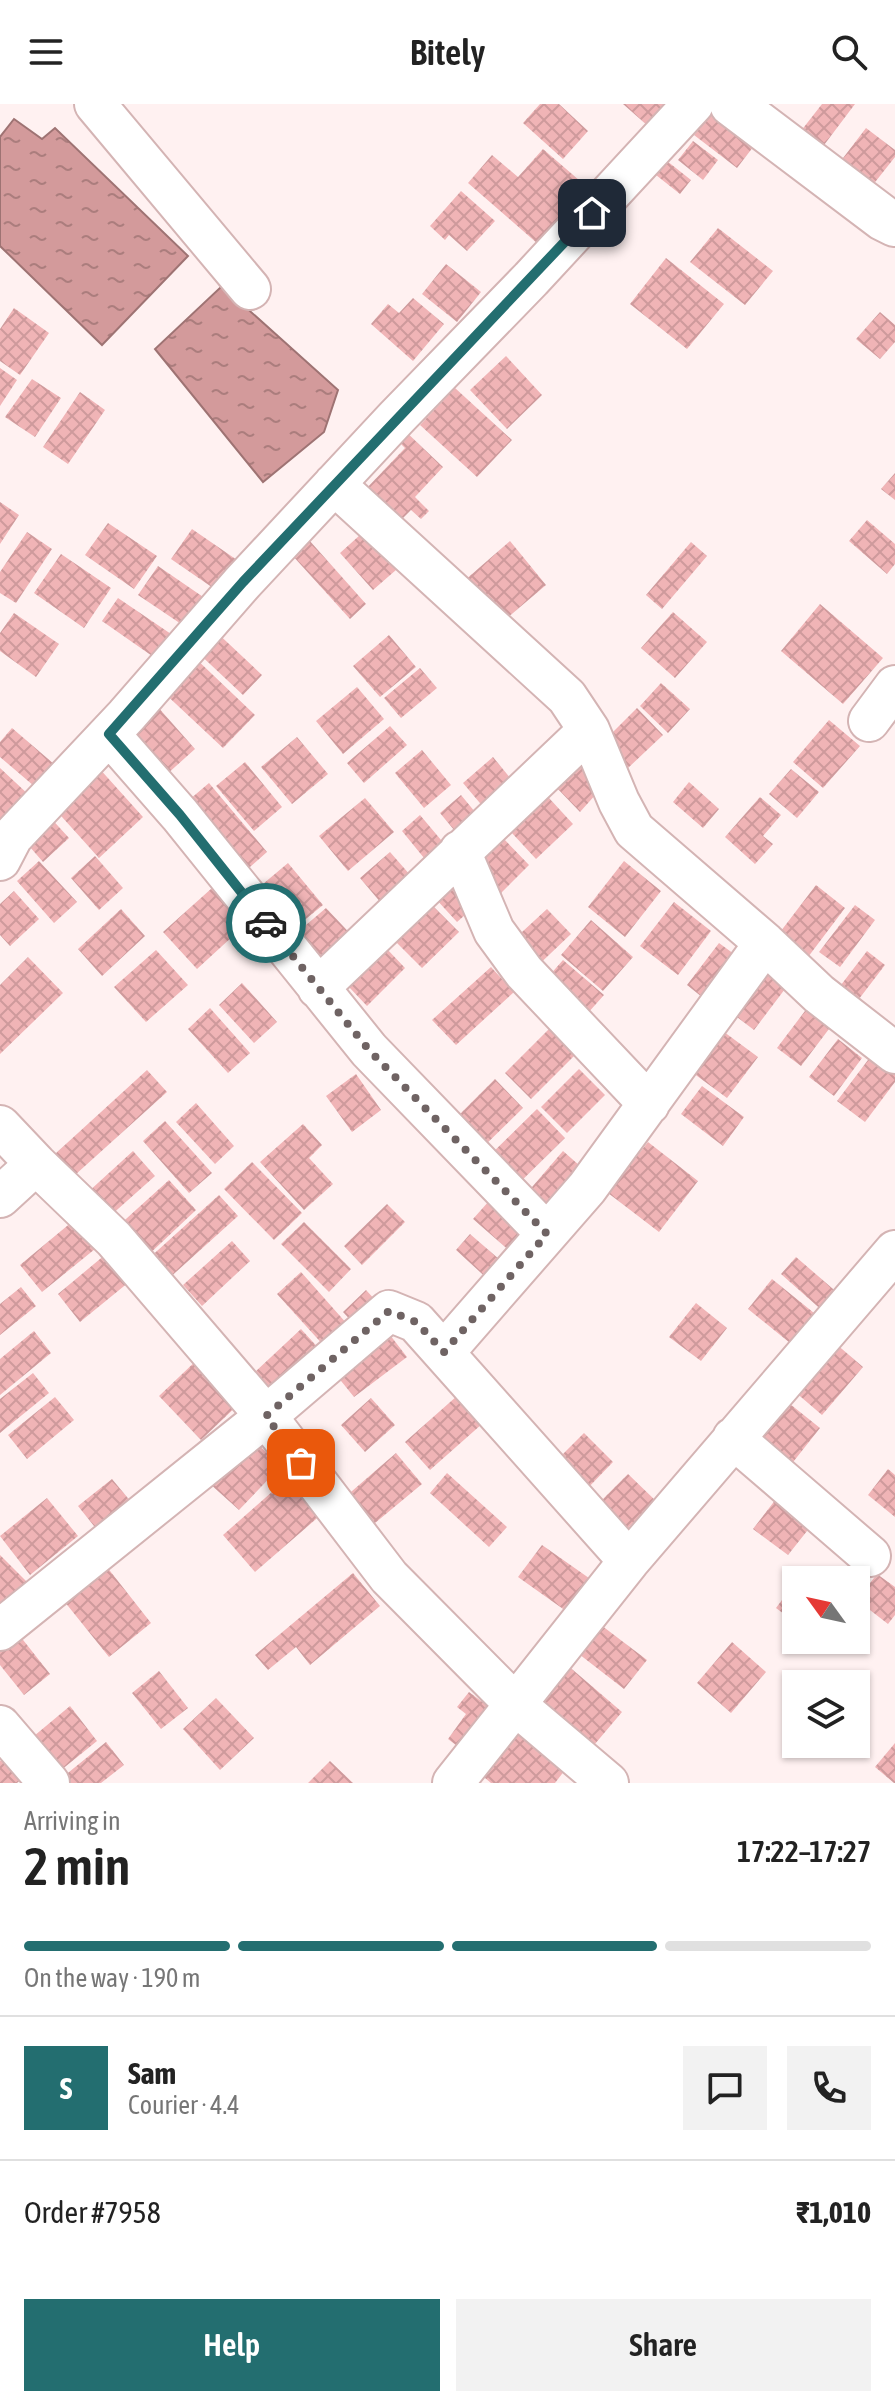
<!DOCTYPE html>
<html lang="en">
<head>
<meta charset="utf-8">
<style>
  :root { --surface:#fff; --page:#f2f2f2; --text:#222; --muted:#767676; --line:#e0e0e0; --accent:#236e70 }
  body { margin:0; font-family:"Asap Condensed",sans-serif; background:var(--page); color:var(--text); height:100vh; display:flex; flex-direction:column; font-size:30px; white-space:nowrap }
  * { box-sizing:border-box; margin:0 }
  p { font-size:26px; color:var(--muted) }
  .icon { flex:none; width:44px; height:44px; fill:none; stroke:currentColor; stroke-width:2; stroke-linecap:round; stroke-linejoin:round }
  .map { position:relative; height:1679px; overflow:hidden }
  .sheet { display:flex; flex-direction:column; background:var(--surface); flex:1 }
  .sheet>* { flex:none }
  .needle { width:52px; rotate:303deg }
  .buttons { position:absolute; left:782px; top:1462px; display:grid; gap:16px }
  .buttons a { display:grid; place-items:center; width:88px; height:88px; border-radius:0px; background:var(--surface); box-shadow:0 2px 6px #0004; font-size:40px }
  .pin { position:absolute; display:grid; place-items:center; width:68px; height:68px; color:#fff; margin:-34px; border-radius:16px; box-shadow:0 4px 12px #0006 }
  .courier { position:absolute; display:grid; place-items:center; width:80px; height:80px; margin:-40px; border:6px solid #236e70; border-radius:50%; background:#fff; color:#222; box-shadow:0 2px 10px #0007 }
  .overview em { font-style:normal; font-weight:600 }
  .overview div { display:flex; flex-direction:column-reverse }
  .overview { display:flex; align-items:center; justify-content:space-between; height:136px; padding:0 24px }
  h1 { font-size:52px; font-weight:600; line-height:60px }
  .bar { display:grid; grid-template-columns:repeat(4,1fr); gap:12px 8px; align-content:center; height:96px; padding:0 24px }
  .bar i { height:10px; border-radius:6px; background:var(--line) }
  .bar .active { background:var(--accent) }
  .bar p { grid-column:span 4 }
  .line { display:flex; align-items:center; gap:20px; padding:0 24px; border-top:2px solid var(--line) }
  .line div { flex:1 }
  .round { display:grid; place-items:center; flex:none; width:84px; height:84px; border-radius:0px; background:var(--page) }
  .action { display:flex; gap:16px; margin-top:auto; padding:16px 24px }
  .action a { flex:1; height:92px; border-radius:0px; background:var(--accent); color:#fff; font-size:32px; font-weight:600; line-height:92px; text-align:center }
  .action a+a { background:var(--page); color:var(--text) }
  header { display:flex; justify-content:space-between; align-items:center; height:104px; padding:0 24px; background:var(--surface); font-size:36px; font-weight:600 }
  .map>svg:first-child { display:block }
</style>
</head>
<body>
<header><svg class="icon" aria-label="menu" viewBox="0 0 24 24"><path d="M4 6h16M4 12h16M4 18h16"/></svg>Bitely<svg class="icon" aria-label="search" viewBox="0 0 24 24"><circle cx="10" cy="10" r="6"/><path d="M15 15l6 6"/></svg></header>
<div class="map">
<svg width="895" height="1679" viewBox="0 0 895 1679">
  <defs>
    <pattern id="water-ripples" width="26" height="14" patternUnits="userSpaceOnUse" patternTransform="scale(2)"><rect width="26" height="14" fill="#d39a9b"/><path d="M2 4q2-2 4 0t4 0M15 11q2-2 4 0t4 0" fill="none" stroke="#ab7d7d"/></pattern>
    <pattern id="building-cross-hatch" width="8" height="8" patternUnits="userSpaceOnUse" patternTransform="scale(2)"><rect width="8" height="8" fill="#f0b4b6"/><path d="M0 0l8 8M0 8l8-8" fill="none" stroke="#ce9a9c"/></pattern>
  </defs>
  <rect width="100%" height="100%" fill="#fff1f1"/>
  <path fill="url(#water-ripples)" stroke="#9e7373" stroke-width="2" d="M14,15L42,35L55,24L188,152L102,241L0,142V33Z
    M222,182L338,286L324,328L263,378L155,245Z"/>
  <path fill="url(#building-cross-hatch)" d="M540,0H559L588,27L563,55L523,19Z
    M623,0H666L648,22Z
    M822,0H855L818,49L797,32Z
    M715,5L757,38L737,64L694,31Z
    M866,24L895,46V53L872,82L840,58Z
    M693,37L718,56L703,76L678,56Z
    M543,45L587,83L538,140L468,79L492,51L518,73Z
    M667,57L691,76L680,90L656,71Z
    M461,87L495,117L467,147L449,131L445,136L430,122Z
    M718,124L773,167L745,201L690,158Z
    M666,154L724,200L687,245L630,200Z
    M446,160L481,188L457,218L422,190Z
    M413,194L444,220L413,257L371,220L388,200L399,209Z
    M14,204L49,229L20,271L0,257V225Z
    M880,208L895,221V238L880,255L856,235Z
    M506,252L542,291L507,325L470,286Z
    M0,264L17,276L0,302Z
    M32,275L61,294L35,333L5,313Z
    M455,284L512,336L477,373L420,321Z
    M80,288L105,306L68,360L43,343Z
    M404,326L443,363L415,393L429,407L421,415L411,406L400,417L364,387L405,344L396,335Z
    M895,369V396L881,385Z
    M0,398L19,411L0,440Z
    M867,416L895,440V460L887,470L849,437Z
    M108,419L157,452L134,485L85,451Z
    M370,422L404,459L373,486L340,449Z
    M192,425L237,456L216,486L171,455Z
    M27,428L52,445L16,499L0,489V468Z
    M309,436L366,500L350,515L292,451Z
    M510,437L546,481L500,520L464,477Z
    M691,438L707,452L662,505L646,491Z
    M61,450L111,484L84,524L34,489Z
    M158,462L209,497L190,526L138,491Z
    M118,494L171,530L155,554L102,517Z
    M820,500L883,554L843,600L781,547Z
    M673,508L707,538L675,574L641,544Z
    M14,509L59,540L36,573L0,547V529Z
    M212,524L262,571L243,591L193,544Z
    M389,531L416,563L380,593L353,562Z
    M192,551L255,611L223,644L160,585Z
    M420,564L437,584L401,614L384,594Z
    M661,579L690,605L668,629L640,602Z
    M357,583L384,615L343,650L316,617Z
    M157,602L195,645L156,680L118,637Z
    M637,604L663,631L628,664L603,638Z
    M829,616L860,642L823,684L793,658Z
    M390,622L407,641L364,679L347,659Z
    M12,624L61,666L41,688L0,653V638Z
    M297,633L328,670L292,700L261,663Z
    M422,646L451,681L424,704L395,669Z
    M591,647L606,679L580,708L555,682Z
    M493,653L520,686L490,711L463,679Z
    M245,658L282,703L254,727L216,682Z
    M98,663L143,713L99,754L53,703Z
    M0,664L30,692L5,719L0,715Z
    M791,665L819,688L797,714L769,690Z
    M689,678L719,705L703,724L673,698Z
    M209,679L267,748L243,769L189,696Z
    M461,691L485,720L464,738L440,709Z
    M548,693L573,720L536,755L511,728Z
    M760,693L781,711L763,732L773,740L755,760L725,733Z
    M365,694L394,728L348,767L319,732Z
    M48,711L69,734L43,758L23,735Z
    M420,711L452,749L433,765L402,727Z
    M504,735L529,761L500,790L475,763Z
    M390,748L418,780L387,806L360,774Z
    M95,752L123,784L99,806L71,774Z
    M39,757L77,798L54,819L17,777Z
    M624,757L661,787L625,833L588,803Z
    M288,759L323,801L285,832L251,790Z
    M450,779L473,804L457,818L435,794Z
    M816,781L845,804L799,865L771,840Z
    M212,784L245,821L197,865L163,828Z
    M14,787L39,815L10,842L0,831V800Z
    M674,798L711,827L678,871L640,842Z
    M432,801L459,828L422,864L395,837Z
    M855,801L875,816L840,863L819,848Z
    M326,804L360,840L323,874L287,837Z
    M121,805L145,832L102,872L78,845Z
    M547,805L571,830L530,869L509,840Z
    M591,816L633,853L603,887L561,851Z
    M719,839L734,850L702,893L687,881Z
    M387,845L405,864L367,902L349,883Z
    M156,846L188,881L146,918L114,883Z
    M867,847L885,861L849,908L831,894Z
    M28,853L63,889L0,950V881Z
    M563,856L604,891L579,919L541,881Z
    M491,863L514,888L456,941L432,916Z
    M768,866L788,881L754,926L733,910Z
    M242,879L277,918L254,939L219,901Z
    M808,903L832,921L801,962L777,944Z
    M210,904L250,949L228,969L188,925Z
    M552,922L578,948L531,995L505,969Z
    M720,925L758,953L727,994L689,966Z
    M838,935L862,954L834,992L809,973Z
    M871,952L895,970V978L865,1018L837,997Z
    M579,965L605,991L567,1029L541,1003Z
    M147,966L167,988L75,1071L55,1050Z
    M356,970L381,1006L352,1028L326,992Z
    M495,975L523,1004L477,1049L449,1021Z
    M702,982L744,1013L723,1042L681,1010Z
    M196,999L234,1042L215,1060L176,1018Z
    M537,1005L565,1034L512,1086L484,1057Z
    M165,1017L212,1069L189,1089L143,1037Z
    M303,1020L322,1041L309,1054L333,1080L304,1106L260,1058Z
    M648,1038L698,1077L659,1128L608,1089Z
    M133,1047L155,1072L109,1113L87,1089Z
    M563,1047L588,1069L545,1118L520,1097Z
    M252,1058L302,1109L274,1136L224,1085Z
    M169,1076L196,1106L144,1155L116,1124Z
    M219,1091L238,1112L166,1177L147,1156Z
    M489,1097L527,1131L511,1148L473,1115Z
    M387,1100L405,1118L362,1161L344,1142Z
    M73,1117L95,1145L42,1188L20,1161Z
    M304,1118L351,1165L329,1188L281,1140Z
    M470,1130L507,1162L492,1179L456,1146Z
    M232,1137L250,1157L202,1202L183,1181Z
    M106,1150L129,1178L80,1218L58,1190Z
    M796,1153L840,1191L825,1209L781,1170Z
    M301,1168L348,1221L325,1243L277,1190Z
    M772,1175L814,1209L790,1239L748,1205Z
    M21,1183L36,1202L0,1231V1200Z
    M366,1186L378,1199L355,1221L343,1208Z
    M696,1199L727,1224L701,1257L669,1233Z
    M301,1225L323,1249L277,1292L255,1268Z
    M34,1227L51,1249L0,1291V1255Z
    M390,1231L407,1253L354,1293L337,1272Z
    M835,1239L863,1263L822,1311L794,1287Z
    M200,1253L242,1297L201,1336L159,1292Z
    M33,1269L49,1289L0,1329V1295Z
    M466,1284L491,1312L430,1366L405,1338Z
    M780,1292L820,1324L782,1372L742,1340Z
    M55,1293L74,1316L27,1355L8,1331Z
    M371,1294L395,1321L365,1348L341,1321Z
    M584,1329L613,1358L584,1388L554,1359Z
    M251,1334L281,1362L239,1406L209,1379Z
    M396,1349L422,1380L369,1424L344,1394Z
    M888,1365L895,1371V1413L868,1391Z
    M447,1369L507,1423L489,1443L430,1389Z
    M628,1370L656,1397L622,1430L595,1403Z
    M290,1372L323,1409L255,1468L223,1431Z
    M112,1375L132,1399L98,1427L78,1402Z
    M47,1394L78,1432L30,1471L0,1432Z
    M776,1395L811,1422L788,1451L753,1425Z
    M542,1441L596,1479L573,1512L518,1473Z
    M0,1451L29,1480L0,1509Z
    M103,1458L151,1519L109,1553L60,1492Z
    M353,1469L380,1502L310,1561L296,1543L268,1566L255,1551Z
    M877,1470L895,1483V1511L888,1520L857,1496Z
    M796,1477V1519L776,1504Z
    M597,1518L647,1556L624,1585L575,1547Z
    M16,1527L50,1570L24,1591L0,1561V1541Z
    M732,1538L766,1568L731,1609L697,1579Z
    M566,1560L622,1608L589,1647L533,1600Z
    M159,1567L188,1604L161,1625L132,1589Z
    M469,1588L500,1611L469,1651L448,1635L466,1610L457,1603Z
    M216,1594L254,1634L220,1666L183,1625Z
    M70,1602L97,1637L55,1671L28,1637Z
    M513,1626L565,1666L555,1679H491L479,1669Z
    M106,1638L124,1661L101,1679H60L58,1677Z
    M895,1639V1679H894L875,1663Z
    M7,1652L24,1673L17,1679H0V1657Z
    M330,1657L353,1679H308Z"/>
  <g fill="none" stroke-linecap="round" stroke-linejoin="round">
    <g stroke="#d4b4b4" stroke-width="44">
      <path id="minor" d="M95,0L250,185
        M334,380L567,593L589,626L619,698L634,726L765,839L819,890L895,949
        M869,617L895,582
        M109,630L180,711L369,946L547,1130
        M460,747L494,827L524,868L649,1000
        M0,756L12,733L126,612L243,478L396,314L531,175L693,0
        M318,884L589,626
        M0,1022L36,1060L114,1135L266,1312L389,1473L517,1602L608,1679
        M0,1093L36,1060
        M444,1248L587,1084L765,839
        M733,1334L870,1452
        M0,1526L266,1312L389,1207L416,1218L629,1457
        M0,1622L49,1679
        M453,1679L629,1457L895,1147"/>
    </g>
    <g stroke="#d4b4b4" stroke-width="48">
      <path id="tertiary" d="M732,0L883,114L895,120"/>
    </g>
    <use href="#minor" stroke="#fff" stroke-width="40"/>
    <use href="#tertiary" stroke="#fff" stroke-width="44"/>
  </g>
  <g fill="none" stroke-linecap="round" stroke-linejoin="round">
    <path stroke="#6f6363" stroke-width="8" stroke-dasharray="0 14.4" d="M266,819L369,946L547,1130L444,1248L416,1218L389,1207L266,1312L301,1359"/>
    <path stroke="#236e70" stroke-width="10" d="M266,819L180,711L109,630L243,478L592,109"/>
  </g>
</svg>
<div class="buttons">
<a><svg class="needle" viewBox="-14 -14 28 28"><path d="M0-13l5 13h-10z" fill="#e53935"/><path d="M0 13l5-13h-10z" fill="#767676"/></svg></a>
<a><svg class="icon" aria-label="layers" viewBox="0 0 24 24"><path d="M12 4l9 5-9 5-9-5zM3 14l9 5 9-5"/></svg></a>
</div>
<div class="pin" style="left:301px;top:1359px;background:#ea580c"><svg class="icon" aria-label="bag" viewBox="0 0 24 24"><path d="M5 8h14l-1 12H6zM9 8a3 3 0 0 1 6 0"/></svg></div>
<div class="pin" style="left:592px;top:109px;background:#1f2937"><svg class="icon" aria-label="home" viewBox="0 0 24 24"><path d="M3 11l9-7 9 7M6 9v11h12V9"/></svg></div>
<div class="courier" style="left:266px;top:819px"><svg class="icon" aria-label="car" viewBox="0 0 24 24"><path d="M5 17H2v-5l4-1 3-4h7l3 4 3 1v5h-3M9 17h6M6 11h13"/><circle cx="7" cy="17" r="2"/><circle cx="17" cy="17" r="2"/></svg></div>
</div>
<section class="sheet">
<div class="overview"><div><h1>2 min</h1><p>Arriving in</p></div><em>17:22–17:27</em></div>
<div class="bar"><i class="active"></i><i class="active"></i><i class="active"></i><i></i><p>On the way · 190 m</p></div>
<div class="line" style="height:144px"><b class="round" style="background:var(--accent);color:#fff">S</b><div><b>Sam</b><p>Courier · 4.4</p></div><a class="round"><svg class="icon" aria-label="chat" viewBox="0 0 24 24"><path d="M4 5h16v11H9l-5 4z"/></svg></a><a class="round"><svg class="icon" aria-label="phone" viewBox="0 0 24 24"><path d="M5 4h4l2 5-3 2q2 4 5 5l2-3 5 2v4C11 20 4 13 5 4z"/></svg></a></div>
<div class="line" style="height:104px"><div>Order #7958</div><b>₹1,010</b></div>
<div class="action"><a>Help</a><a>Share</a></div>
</section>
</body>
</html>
